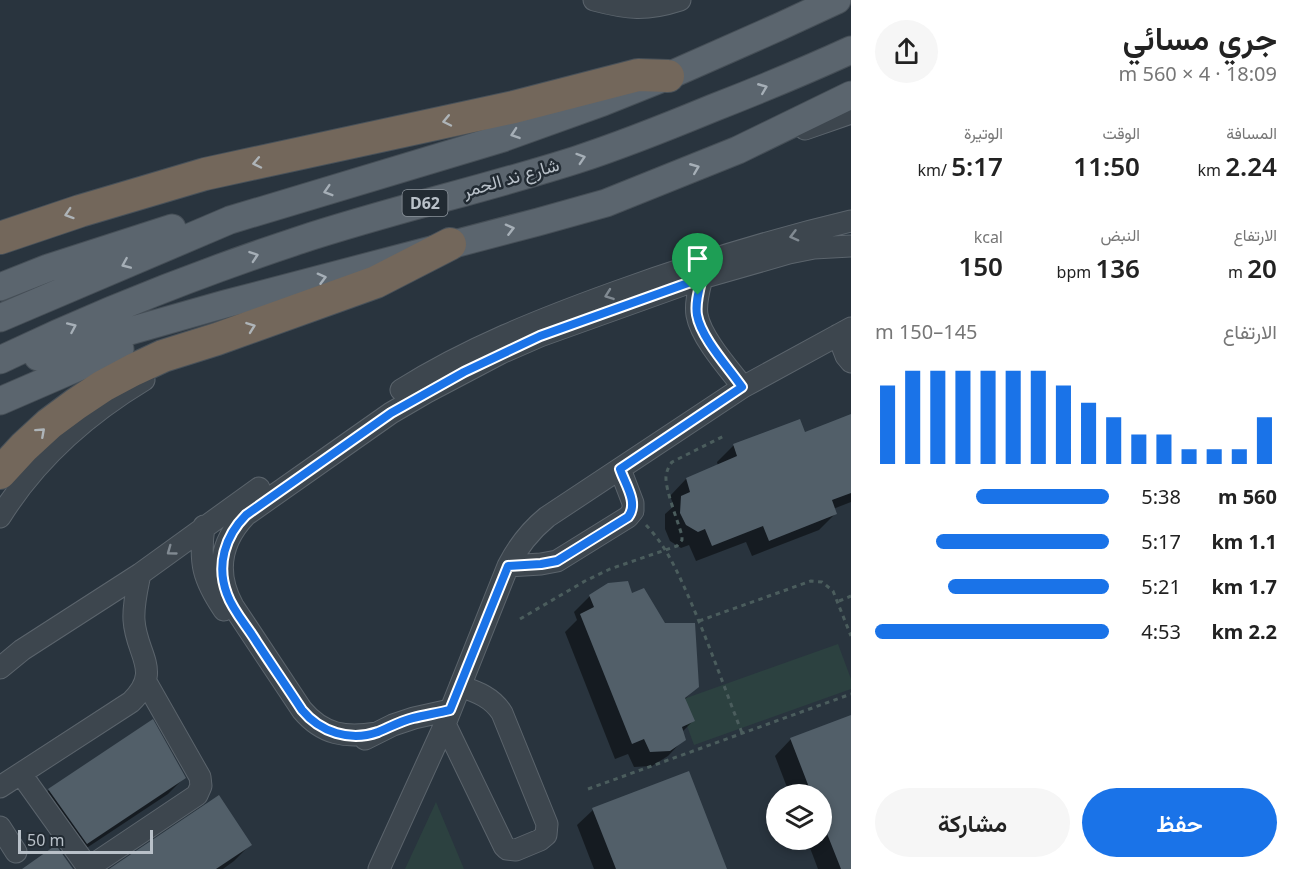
<!DOCTYPE html>
<html lang="ar">
<meta charset="utf-8">
<style>
:root{--surface:#fff;--page:#f6f6f6;--text:#222;--muted:#767676;--accent:#1a73e8}
body{margin:0;font-family:"Noto Sans",Vazirmatn,sans-serif;background:var(--page);color:var(--text);direction:rtl;height:100vh;display:flex;flex-direction:column;font-size:22px;white-space:nowrap}
*{box-sizing:border-box;margin:0}
p{font-size:20px;color:var(--muted)}
.icon{flex:none;width:33px;height:33px;fill:none;stroke:currentColor;stroke-width:2;stroke-linecap:round;stroke-linejoin:round}
.map{position:relative;flex:1;overflow:hidden;direction:ltr}
.panel{display:flex;flex-direction:column;background:var(--surface);width:450px}
.panel>*{flex:none}
.fabs{position:absolute;left:766px;top:784px;display:grid;gap:12px}
.fabs a{display:grid;place-items:center;width:66px;height:66px;border-radius:50%;background:var(--surface);box-shadow:0 3px 9px #0003;font-size:30px}
.scale{position:absolute;left:18px;bottom:15px;width:135px;box-sizing:border-box;padding-left:6px;border:3px solid #b9c1c9;border-top:0;font-size:16px;line-height:21px;white-space:nowrap;color:#b9c1c9;-webkit-text-stroke:4px #222b33;paint-order:stroke}
.pin{position:absolute;display:grid;place-items:center;width:51px;height:51px;color:#fff;margin:-62px -26px;border-radius:50% 50% 50% 0;rotate:-45deg;box-shadow:0 0 6px #0007}
.pin .icon{rotate:45deg}
.round{display:grid;place-items:center;flex:none;width:63px;height:63px;border-radius:32px;background:var(--page)}
.headline{display:flex;align-items:center;justify-content:space-between;height:102px;padding:0 24px}
h1{font-size:33px;font-weight:600;line-height:45px}
.metrics{display:grid;grid-template-columns:repeat(3,1fr);gap:9px;height:102px;padding:6px 24px}
.metrics div{display:grid;align-content:center}
.metrics b{font-size:26px;font-weight:600}
.metrics small{font-size:16px;font-weight:400}
.metrics p{font-size:16px}
.chart{height:168px;padding:12px 24px}
.chart p{display:flex;justify-content:space-between}
.chart svg{width:100%;height:108px;margin-top:6px;stroke:var(--accent);stroke-width:6}
.action{display:flex;gap:12px;margin-top:auto;padding:12px 24px}
.action a{flex:1;height:69px;border-radius:36px;background:var(--accent);color:#fff;font-size:24px;font-weight:600;line-height:69px;text-align:center}
.action a+a{background:var(--page);color:var(--text)}
ul{padding:0 24px;list-style:none;font-size:20px}
li{display:grid;grid-template-columns:96px 72px 1fr;align-items:center;height:45px}
li i{height:15px;border-radius:8px;background:var(--accent)}
main{display:flex;flex:1;min-height:0}
.map>svg:first-child{display:block}
.green{fill:#2c4140}
.shadow{fill:#0007}
.building{fill:#525f69}
.lines{fill:none;stroke-linecap:round;stroke-linejoin:round}
.minor-casing{stroke:#5b646c;stroke-width:23}
.major-casing{stroke:#464f57;stroke-width:29}
.highway-casing{stroke:#485159;stroke-width:34}
.path{stroke:#4b5d5d;stroke-width:3;stroke-dasharray:4.5 4.5;stroke-linecap:butt}
.minor{stroke:#3d464e;stroke-width:21}
.major{stroke:#5b656e;stroke-width:27}
.highway{stroke:#73675b;stroke-width:32}
.oneway{stroke:#a6afb7}
.oneway2{stroke:#aeb4b8}
.oneway3{stroke:#818a92}
.route-casing{stroke:#fff;stroke-width:12}
.route{stroke:#1a73e8;stroke-width:8}
.labels{text-anchor:middle;stroke-width:5;stroke-linejoin:round;paint-order:stroke}
.shield{fill:#222b33;stroke:#8c949c;stroke-width:1.5}
.shield-label{font-size:16px;font-weight:bold;fill:#b9c1c9}
.street-label{font-size:18px;fill:#b9c1c9;stroke:#222b33}
</style>
<main>
<section class="panel">
<div class="headline"><div><h1>جري مسائي</h1><p>18:09 · 4 × 560 m</p></div><a class="round"><svg class="icon" aria-label="share" viewBox="0 0 24 24"><path d="M12 15V3M7 8l5-5 5 5M5 13v7h14v-7"/></svg></a></div>
<div class="metrics">
<div><p>المسافة</p><b>2.24<small> km</small></b></div>
<div><p>الوقت</p><b>11:50</b></div>
<div><p>الوتيرة</p><b>5:17<small> /km</small></b></div>
</div>
<div class="metrics">
<div><p>الارتفاع</p><b>20<small> m</small></b></div>
<div><p>النبض</p><b>136<small> bpm</small></b></div>
<div><p>kcal</p><b>150</b></div>
</div>
<div class="chart"><p><span>الارتفاع</span>145–150 m</p>
<svg viewBox="0 0 160 44" preserveAspectRatio="none"><path d="M5 44V12M15 44V6M25 44V6M35 44V6M45 44V6M55 44V6M65 44V6M75 44V12M85 44V19M95 44V25M105 44V32M115 44V32M125 44V38M135 44V38M145 44V38M155 44V25"/></svg>
</div>
<ul>
<li><b>560 m</b>5:38<i style="width:57%"></i></li>
<li><b>1.1 km</b>5:17<i style="width:74%"></i></li>
<li><b>1.7 km</b>5:21<i style="width:69%"></i></li>
<li><b>2.2 km</b>4:53<i style="width:100%"></i></li>
</ul>
<div class="action"><a>حفظ</a><a>مشاركة</a></div>
</section>
<div class="map">
<svg width="851" height="869" viewBox="0 0 851 869">
<rect width="100%" height="100%" fill="#29343e"/>
<!-- green -->
<path class="green" d="M838,644L851,679V689L694,745L678,701Z
M436,802L464,869H405Z"/>
<!-- shadow -->
<path class="shadow" d="M851,416V502L833,509L835,514L819,530L752,556L746,542L696,561L689,545L681,548L670,541L665,529V514L674,506L670,496L686,479L718,466L717,462L733,446L799,421L804,433Z
M631,595L697,686L684,700L693,721L682,732L684,739L668,756L652,766L634,767L628,754L615,759L565,632L577,620L574,612L590,596Z
M851,717V869H818L807,840H822V795H790L775,756L791,739Z
M152,721L184,778L168,794L70,859L32,807L49,790Z
M593,810L725,869H594L577,825Z
M250,845L234,861L223,869H114Z"/>
<!-- building -->
<path class="building" d="M851,414V493L832,500L837,514L769,541L763,526L712,546L705,529L698,532L686,525L680,513L681,496L690,492L686,478L737,456L733,444L800,419L805,432Z
M628,581L632,593L644,588L665,623H695L699,687L685,698L695,721L682,727L686,740L670,751L650,752L644,739L632,744L580,614L594,607L589,595L608,583Z
M851,715V869H841L822,821V795H812L790,738Z
M153,719L186,778L87,844L48,789Z
M689,771L727,869H616L592,808Z
M219,795L252,845L216,869H109Z
M56,845L73,869H22Z"/>
<g class="lines">
<defs>
<path id="minor" d="M594,0C628,9 646,11 680,0
M805,129L851,113
M702,278C699,290 695,303 697,315C701,338 729,369 743,387
M838,335L846,356L851,362
M401,390C468,348 541,319 616,292C693,264 771,240 851,221
M0,517C36,459 86,415 144,380
M204,526C199,563 203,579 224,610
M508,566L541,564L557,561L628,517L633,511V503L620,469
M0,668L22,650L140,574L259,488
M445,724L504,846L507,849L516,850L540,840L546,835L547,824L502,713C492,697 477,692 460,686
M376,733C346,738 323,735 302,710L233,606C215,573 220,542 246,515L391,413L427,392L501,353L540,336L702,278L789,253L814,248L851,246
M365,739L393,725L414,718L450,710
M21,774L89,869
M0,787L131,702C163,671 136,655 134,620C133,605 137,589 140,574
M0,827L16,852
M88,868L197,795L201,786L200,777L146,682
M379,869L445,724L508,566C518,546 530,531 547,517L743,387L851,328"/>
<path id="major" d="M0,287L48,268L172,228
M0,318L230,220L503,138L603,102L668,76L781,26L837,0
M38,357L225,304L538,222L606,203L738,150L851,95
M0,360C98,313 197,274 300,240C391,210 485,189 576,160C622,145 667,127 713,108C759,90 805,71 851,50
M0,401L120,349"/>
<path id="highway" d="M0,238L80,211L205,174L514,107L638,75L668,76
M0,473L24,447L49,424L76,404L103,386L133,370L163,356L217,339L376,282L450,244"/>
</defs>
<!-- minor casing -->
<use href="#minor" class="minor-casing"/>
<!-- major casing -->
<use href="#major" class="major-casing"/>
<!-- highway casing -->
<use href="#highway" class="highway-casing"/>
<!-- path -->
<path class="path" d="M646,525C667,547 678,573 690,600C709,644 725,689 742,733
M839,601L851,596
M520,619L585,581L610,569L677,546L682,540V536C678,521 665,490 666,476C667,470 669,466 672,462L726,435
M699,621L811,581L822,582L833,591L851,636
M588,789L851,694"/>
<!-- minor -->
<use href="#minor" class="minor"/>
<!-- major -->
<use href="#major" class="major"/>
<!-- highway -->
<use href="#highway" class="highway"/>
</g>
<!-- one-way arrows -->
<defs><path id="oneway-chevron" d="M-2-3.5L2.5 0L-2 3.5" fill="none" stroke-width="1.6" stroke-linecap="round" stroke-linejoin="round" transform="scale(1.5)"/></defs>
<g class="oneway">
<use href="#oneway-chevron" transform="translate(763 88) rotate(-22)"/>
<use href="#oneway-chevron" transform="translate(515 134) rotate(161)"/>
<use href="#oneway-chevron" transform="translate(581 158) rotate(-18)"/>
<use href="#oneway-chevron" transform="translate(695 168) rotate(-22)"/>
<use href="#oneway-chevron" transform="translate(328 191) rotate(163)"/>
<use href="#oneway-chevron" transform="translate(510 229) rotate(-14)"/>
<use href="#oneway-chevron" transform="translate(254 256) rotate(-19)"/>
<use href="#oneway-chevron" transform="translate(126 264) rotate(157)"/>
<use href="#oneway-chevron" transform="translate(322 278) rotate(-15)"/>
<use href="#oneway-chevron" transform="translate(72 327) rotate(-24)"/>
</g>
<g class="oneway2">
<use href="#oneway-chevron" transform="translate(447 121) rotate(168)"/>
<use href="#oneway-chevron" transform="translate(257 163) rotate(168)"/>
<use href="#oneway-chevron" transform="translate(69 214) rotate(162)"/>
<use href="#oneway-chevron" transform="translate(251 327) rotate(-20)"/>
<use href="#oneway-chevron" transform="translate(41 432) rotate(-42)"/>
</g>
<g class="oneway3">
<use href="#oneway-chevron" transform="translate(794 236) rotate(165)"/>
<use href="#oneway-chevron" transform="translate(609 295) rotate(160)"/>
<use href="#oneway-chevron" transform="translate(171 551) rotate(144)"/>
</g>
<g class="lines">
<defs>
<path id="route" d="M702,278C699,290 695,303 697,315C701,338 729,368 742,387L620,469C625,484 639,503 628,517L557,561L541,564L508,566L450,710C438,713 425,715 413,718C401,721 390,727 378,732C350,742 320,732 302,710C287,687 271,664 256,641C247,626 233,611 227,594C216,565 225,536 246,515L391,413L464,372L540,336Z"/>
</defs>
<!-- route casing -->
<use href="#route" class="route-casing"/>
<!-- route -->
<use href="#route" class="route"/>
</g>
<g class="labels">
<!-- shield labels -->
<rect class="shield" x="402.5" y="190" width="45" height="26" rx="4.5"/>
<g class="shield-label">
<text x="425" y="209">D62</text>
</g>
<!-- street labels -->
<g class="street-label">
<text transform="translate(511 178) rotate(-16)" y="6">شارع ند الحمر</text>
</g>
</g>
</svg>
<div class="fabs">
<a><svg class="icon" aria-label="layers" viewBox="0 0 24 24"><path d="M12 4l9 5-9 5-9-5zM3 14l9 5 9-5"/></svg></a>
</div>
<div class="scale">50 m</div>
<div class="pin" style="left:698px;top:295px;background:#1e9e55"><svg class="icon" aria-label="arrive" viewBox="0 0 24 24"><path d="M6 21V4h12l-3 4 3 4H6"/></svg></div>
</div>
</main>
